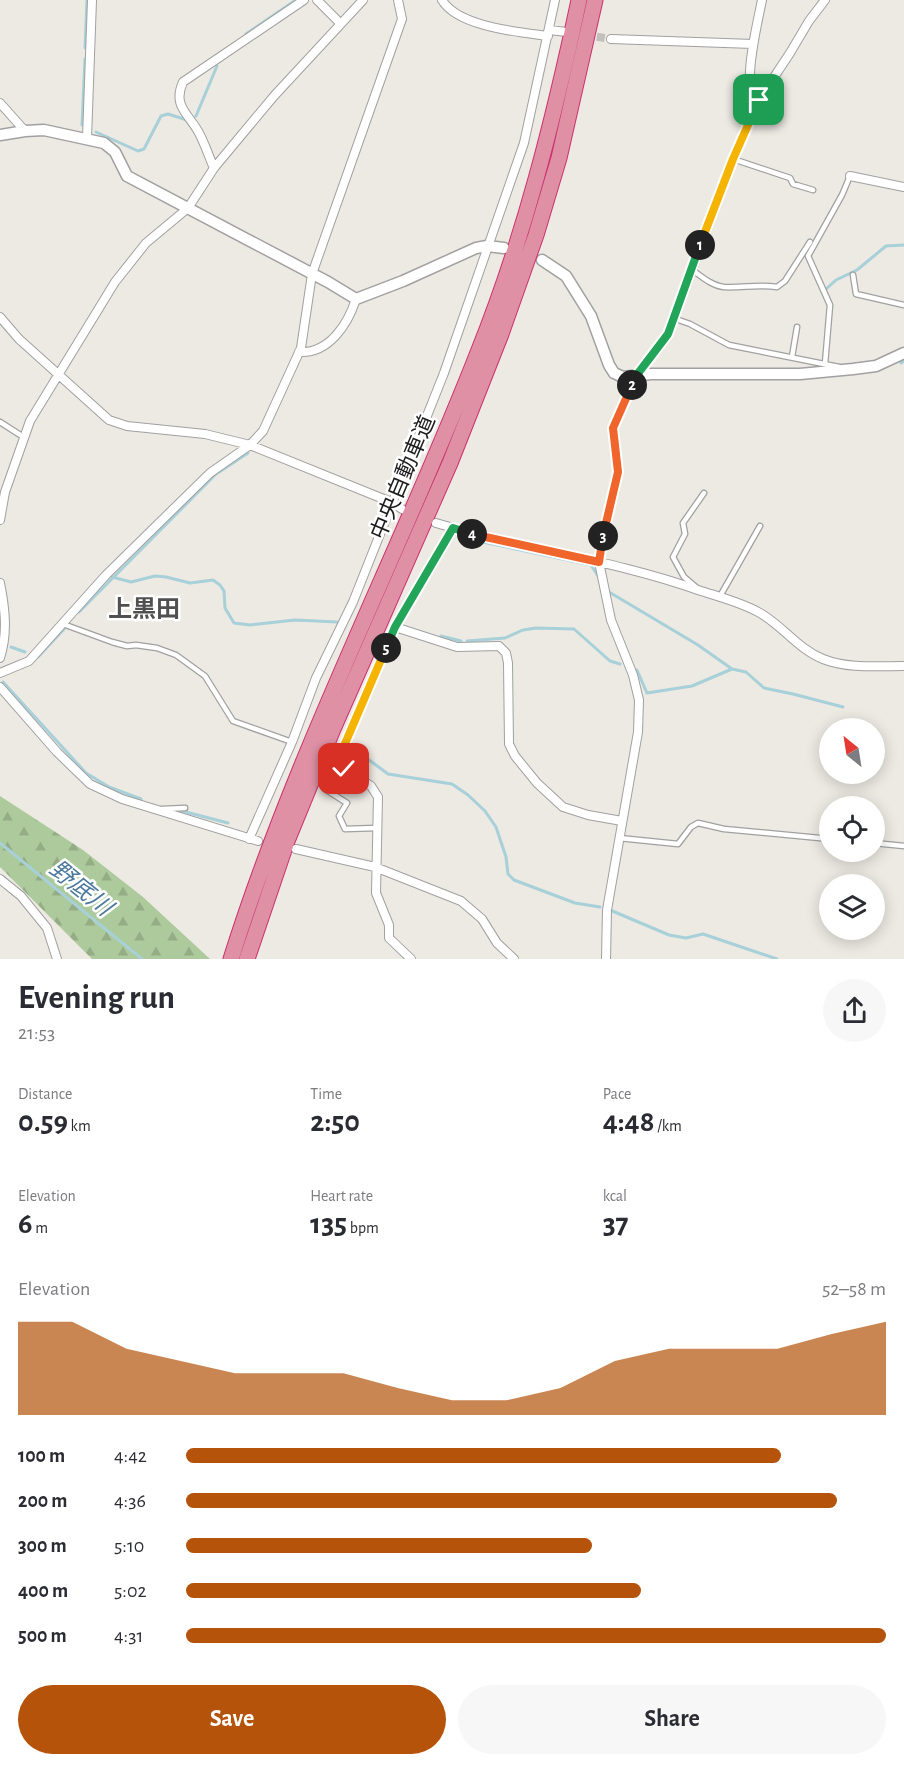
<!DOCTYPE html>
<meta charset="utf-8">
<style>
:root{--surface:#fff;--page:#f7f7f7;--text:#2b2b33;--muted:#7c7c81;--accent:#b45309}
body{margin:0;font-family:"Alegreya Sans","Noto Sans JP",sans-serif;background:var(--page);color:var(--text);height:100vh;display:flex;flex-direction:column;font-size:22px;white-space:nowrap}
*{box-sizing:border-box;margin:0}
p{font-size:20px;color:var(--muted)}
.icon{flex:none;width:33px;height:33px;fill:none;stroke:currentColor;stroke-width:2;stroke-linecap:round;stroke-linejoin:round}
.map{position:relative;height:959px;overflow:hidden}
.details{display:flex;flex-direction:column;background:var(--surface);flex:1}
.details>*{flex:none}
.needle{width:39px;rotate:330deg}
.controls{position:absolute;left:819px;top:718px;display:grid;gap:12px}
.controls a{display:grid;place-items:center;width:66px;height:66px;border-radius:50%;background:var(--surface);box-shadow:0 3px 15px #0003;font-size:30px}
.pin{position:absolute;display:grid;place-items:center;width:51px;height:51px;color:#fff;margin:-26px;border-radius:12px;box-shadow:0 3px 9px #0006}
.km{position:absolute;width:30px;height:30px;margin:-15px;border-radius:50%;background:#222;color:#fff;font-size:16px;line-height:30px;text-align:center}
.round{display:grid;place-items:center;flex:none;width:63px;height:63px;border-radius:32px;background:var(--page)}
.headline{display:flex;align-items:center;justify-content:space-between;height:102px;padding:0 18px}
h1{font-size:33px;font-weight:700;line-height:45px}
.metrics{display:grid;grid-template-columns:repeat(3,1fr);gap:9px;height:102px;padding:6px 18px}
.metrics div{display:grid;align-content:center}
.metrics b{font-size:30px;font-weight:700}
.metrics small{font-size:16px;font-weight:400}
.metrics p{font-size:16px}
.chart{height:168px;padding:12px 18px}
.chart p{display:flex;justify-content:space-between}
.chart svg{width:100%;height:108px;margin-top:6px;fill:var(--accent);opacity:.7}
.button{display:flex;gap:12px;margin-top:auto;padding:12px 18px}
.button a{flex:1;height:69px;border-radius:36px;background:var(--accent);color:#fff;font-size:24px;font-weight:700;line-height:69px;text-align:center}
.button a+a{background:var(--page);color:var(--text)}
ul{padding:0 18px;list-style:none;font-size:20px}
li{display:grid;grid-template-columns:96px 72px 1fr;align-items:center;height:45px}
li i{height:15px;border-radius:8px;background:var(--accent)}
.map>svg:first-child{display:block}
.forest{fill:url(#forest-firs)}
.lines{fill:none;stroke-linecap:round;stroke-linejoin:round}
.stream{stroke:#a7d0d8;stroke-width:3}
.minor-tunnel{stroke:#c3c0bb;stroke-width:8;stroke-dasharray:8 4;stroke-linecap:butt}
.service-casing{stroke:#a1a1a1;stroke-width:7}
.minor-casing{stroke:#a1a1a1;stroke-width:10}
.tertiary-casing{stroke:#a1a1a1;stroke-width:13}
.motorway-casing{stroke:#cb316f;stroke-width:17}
.service{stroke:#fff;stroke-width:4.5}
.minor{stroke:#fff;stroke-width:8}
.tertiary{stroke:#fff;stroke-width:10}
.motorway{stroke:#df90a4;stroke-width:15}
.split-1-casing{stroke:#fff;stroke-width:12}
.split-2-casing{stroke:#fff;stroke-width:12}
.split-3-casing{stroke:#fff;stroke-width:12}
.split-4-casing{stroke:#fff;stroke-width:12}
.split-5-casing{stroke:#fff;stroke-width:12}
.split-6-casing{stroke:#fff;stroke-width:12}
.split-1{stroke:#f5b400;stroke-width:8}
.split-2{stroke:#22a559;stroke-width:8}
.split-3{stroke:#f0652b;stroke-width:8}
.split-4{stroke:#f0652b;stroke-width:8}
.split-5{stroke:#22a559;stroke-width:8}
.split-6{stroke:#f5b400;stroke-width:8}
.labels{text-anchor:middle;stroke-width:5;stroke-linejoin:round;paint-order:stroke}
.street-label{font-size:22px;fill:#1d1d1d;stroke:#fff}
.neighbourhood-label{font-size:24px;font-weight:bold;fill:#505050;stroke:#fff}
.water-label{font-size:24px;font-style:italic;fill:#4e7a9e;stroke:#fff}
</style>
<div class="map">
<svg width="904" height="959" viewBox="0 0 904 959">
<defs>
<pattern id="forest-firs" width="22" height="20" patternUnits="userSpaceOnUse" patternTransform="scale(1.5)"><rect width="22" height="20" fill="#acca9b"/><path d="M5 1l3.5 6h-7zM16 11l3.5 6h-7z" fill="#94ad85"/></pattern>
</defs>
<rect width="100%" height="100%" fill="#ede9e3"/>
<!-- forest -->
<path class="forest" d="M0,796L83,850L143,897L210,959H92L0,867Z"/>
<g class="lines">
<!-- stream -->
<path class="stream" d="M246,34L296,0
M85,48L87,0
M196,116L217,66
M82,125L85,59
M96,132L138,151L144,149L161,116L168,114L187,120
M825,290L836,280L857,270L886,246L904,245
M901,363L904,361
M459,537L591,565L598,576
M112,577L131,582L155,576L166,577L190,583L213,580L220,585L224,591L225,608L234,623L250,625L295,620L337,622
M609,592L698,645L732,669
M79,612L216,474L248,453
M441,636L461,641
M467,641L505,638L523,630L536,628L574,629L610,661L620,664
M11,647L25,652
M38,657L65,628
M637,670L647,693L692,686L732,669L746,672L764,688L793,694L843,707
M3,682L86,773L109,787L141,799
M349,745L388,774L452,784L468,795L485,811L496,827L506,857L508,874L514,880L575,903L600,907
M182,811L228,823
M0,843L142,959
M610,910L669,935L686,938L703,934L777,959"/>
<!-- minor-tunnel -->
<path class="minor-tunnel" d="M585,35L611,39"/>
<defs>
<path id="service" d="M733,159L790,178L793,184L813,190
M691,269C701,276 712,286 724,287C742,288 759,284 777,287L785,281L810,242
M853,275L856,294L904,305
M673,318L690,324L729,345L839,367
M792,357L797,327
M825,364L830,305L808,256L842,195L850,176
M0,422L25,438
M697,588L684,577L673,557L685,534L683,523L704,493
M719,598L760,526
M63,624L112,642L127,646L136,645L157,648L176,655L205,676L233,721L292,742
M325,789L347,803L339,816L345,829L376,828
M162,809L185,808
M619,838L678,844L691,827L698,823L724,829L830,839
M874,843L904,846"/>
<path id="minor" d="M317,0L340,23
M442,0C458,27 519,32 548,36
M549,30L567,32
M611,39L753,44
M759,100C756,97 752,92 751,88C746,70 758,20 762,0
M0,103L25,131
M87,138L92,0
M214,168C209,157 205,144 199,133C189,114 172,106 183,82L304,0
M850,176L904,187
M0,317L19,339L109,420L127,426L205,434L250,445L391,502L402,509
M299,352C329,354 348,324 356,299
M0,520L5,492L30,421L115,282L146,243L188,208L214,168L274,96L363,0
M436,523C523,549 615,560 701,591C720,597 743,603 760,613C783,626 798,649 823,659C848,669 878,666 904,666
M0,583C5,608 8,633 0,658
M395,627L457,647L499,646L506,653L508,663L509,744L515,756L537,783L563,807L588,815L622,821
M0,673L29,661L106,575L210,473L250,445L263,431L301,348L312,274L402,19L398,0
M0,687L57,752L90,784L122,799L258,841
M249,839L292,742L316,678L353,602L444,373L524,143L555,0
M296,849L375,867L461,901L482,919L497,943L514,959
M0,879L21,896L47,928L57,959
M411,959L389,938V925L376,893L378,797L371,786L339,766L338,760L395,627L454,528
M606,959L607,910L638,732L639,700L633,675L611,620L599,562L602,540L618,472L613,428L636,376L668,335L733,159L759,100L790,53L809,21L825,0"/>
<path id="tertiary" d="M0,135L25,131L44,130L104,143L115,152L127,176L328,282L356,299L403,281L476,248L487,246L504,248
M542,260L566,276L591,316L609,365L614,373L623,377L651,374H800L853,369L876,366L904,353"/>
<path id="motorway" d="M231,959C297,749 399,555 479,350C524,238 554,118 579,0
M247,959L287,841L333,729L450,463L501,334L536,235L559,158L595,0"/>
</defs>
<!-- service casing -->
<use href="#service" class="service-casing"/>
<!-- minor casing -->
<use href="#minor" class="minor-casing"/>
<!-- tertiary casing -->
<use href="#tertiary" class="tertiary-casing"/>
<!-- motorway casing -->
<use href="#motorway" class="motorway-casing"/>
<!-- service -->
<use href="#service" class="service"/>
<!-- minor -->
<use href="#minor" class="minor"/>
<!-- tertiary -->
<use href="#tertiary" class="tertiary"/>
<!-- motorway -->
<use href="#motorway" class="motorway"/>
</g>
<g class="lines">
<defs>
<path id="split-1" d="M700,245L733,159L759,100"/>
<path id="split-2" d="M632,385L636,376L668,334L700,245"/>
<path id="split-3" d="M603,536L618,472L613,428L632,385"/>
<path id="split-4" d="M472,534L599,562L603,536"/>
<path id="split-5" d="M386,648L395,627L453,528L472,534"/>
<path id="split-6" d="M344,769L339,766L338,760L386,648"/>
</defs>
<!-- split-1 casing -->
<use href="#split-1" class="split-1-casing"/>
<!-- split-2 casing -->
<use href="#split-2" class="split-2-casing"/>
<!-- split-3 casing -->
<use href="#split-3" class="split-3-casing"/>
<!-- split-4 casing -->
<use href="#split-4" class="split-4-casing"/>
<!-- split-5 casing -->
<use href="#split-5" class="split-5-casing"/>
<!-- split-6 casing -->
<use href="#split-6" class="split-6-casing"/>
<!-- split-1 -->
<use href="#split-1" class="split-1"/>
<!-- split-2 -->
<use href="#split-2" class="split-2"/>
<!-- split-3 -->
<use href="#split-3" class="split-3"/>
<!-- split-4 -->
<use href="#split-4" class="split-4"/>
<!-- split-5 -->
<use href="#split-5" class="split-5"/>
<!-- split-6 -->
<use href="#split-6" class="split-6"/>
</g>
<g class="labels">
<!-- street labels -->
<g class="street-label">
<text transform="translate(402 477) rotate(-67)" y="8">中央自動車道</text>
</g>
<!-- neighbourhood labels -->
<g class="neighbourhood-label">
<text x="144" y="617">上黒田</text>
</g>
<!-- water labels -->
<g class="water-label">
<text transform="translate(81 888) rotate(39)" y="8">野底川</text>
</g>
</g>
</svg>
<div class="controls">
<a><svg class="needle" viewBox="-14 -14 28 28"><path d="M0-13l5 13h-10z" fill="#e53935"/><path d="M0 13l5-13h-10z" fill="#7c7c81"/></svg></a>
<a><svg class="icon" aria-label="locate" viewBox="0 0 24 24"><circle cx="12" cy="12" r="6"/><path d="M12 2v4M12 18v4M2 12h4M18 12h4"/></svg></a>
<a><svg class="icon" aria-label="layers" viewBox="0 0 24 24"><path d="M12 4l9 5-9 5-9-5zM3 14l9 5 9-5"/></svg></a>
</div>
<div class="pin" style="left:759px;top:100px;background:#1e9e55"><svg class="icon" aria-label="arrive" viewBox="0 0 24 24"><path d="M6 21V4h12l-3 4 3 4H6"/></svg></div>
<div class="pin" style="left:344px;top:769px;background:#d93025"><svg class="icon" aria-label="check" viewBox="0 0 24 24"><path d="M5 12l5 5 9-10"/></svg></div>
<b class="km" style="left:700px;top:245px">1</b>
<b class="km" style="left:632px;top:385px">2</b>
<b class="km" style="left:603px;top:536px">3</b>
<b class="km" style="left:472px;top:534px">4</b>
<b class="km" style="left:386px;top:648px">5</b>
</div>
<section class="details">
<div class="headline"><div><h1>Evening run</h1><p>21:53</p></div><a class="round"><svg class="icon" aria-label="share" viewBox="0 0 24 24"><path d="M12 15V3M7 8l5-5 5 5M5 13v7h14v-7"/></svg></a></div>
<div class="metrics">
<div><p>Distance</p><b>0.59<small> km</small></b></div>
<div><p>Time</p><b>2:50</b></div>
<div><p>Pace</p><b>4:48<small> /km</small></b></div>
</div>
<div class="metrics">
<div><p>Elevation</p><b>6<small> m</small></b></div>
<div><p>Heart rate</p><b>135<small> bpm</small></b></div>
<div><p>kcal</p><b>37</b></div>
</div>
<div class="chart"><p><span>Elevation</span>52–58 m</p>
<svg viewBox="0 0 160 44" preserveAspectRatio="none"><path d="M0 44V6L10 6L20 17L30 22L40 27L50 27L60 27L70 33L80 38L90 38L100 33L110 22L120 17L130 17L140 17L150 11L160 6V44z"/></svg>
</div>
<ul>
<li><b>100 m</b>4:42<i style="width:85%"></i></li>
<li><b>200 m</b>4:36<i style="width:93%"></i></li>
<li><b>300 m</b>5:10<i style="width:58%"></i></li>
<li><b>400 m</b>5:02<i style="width:65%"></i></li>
<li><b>500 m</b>4:31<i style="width:100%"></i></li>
</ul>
<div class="button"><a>Save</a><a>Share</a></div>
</section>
